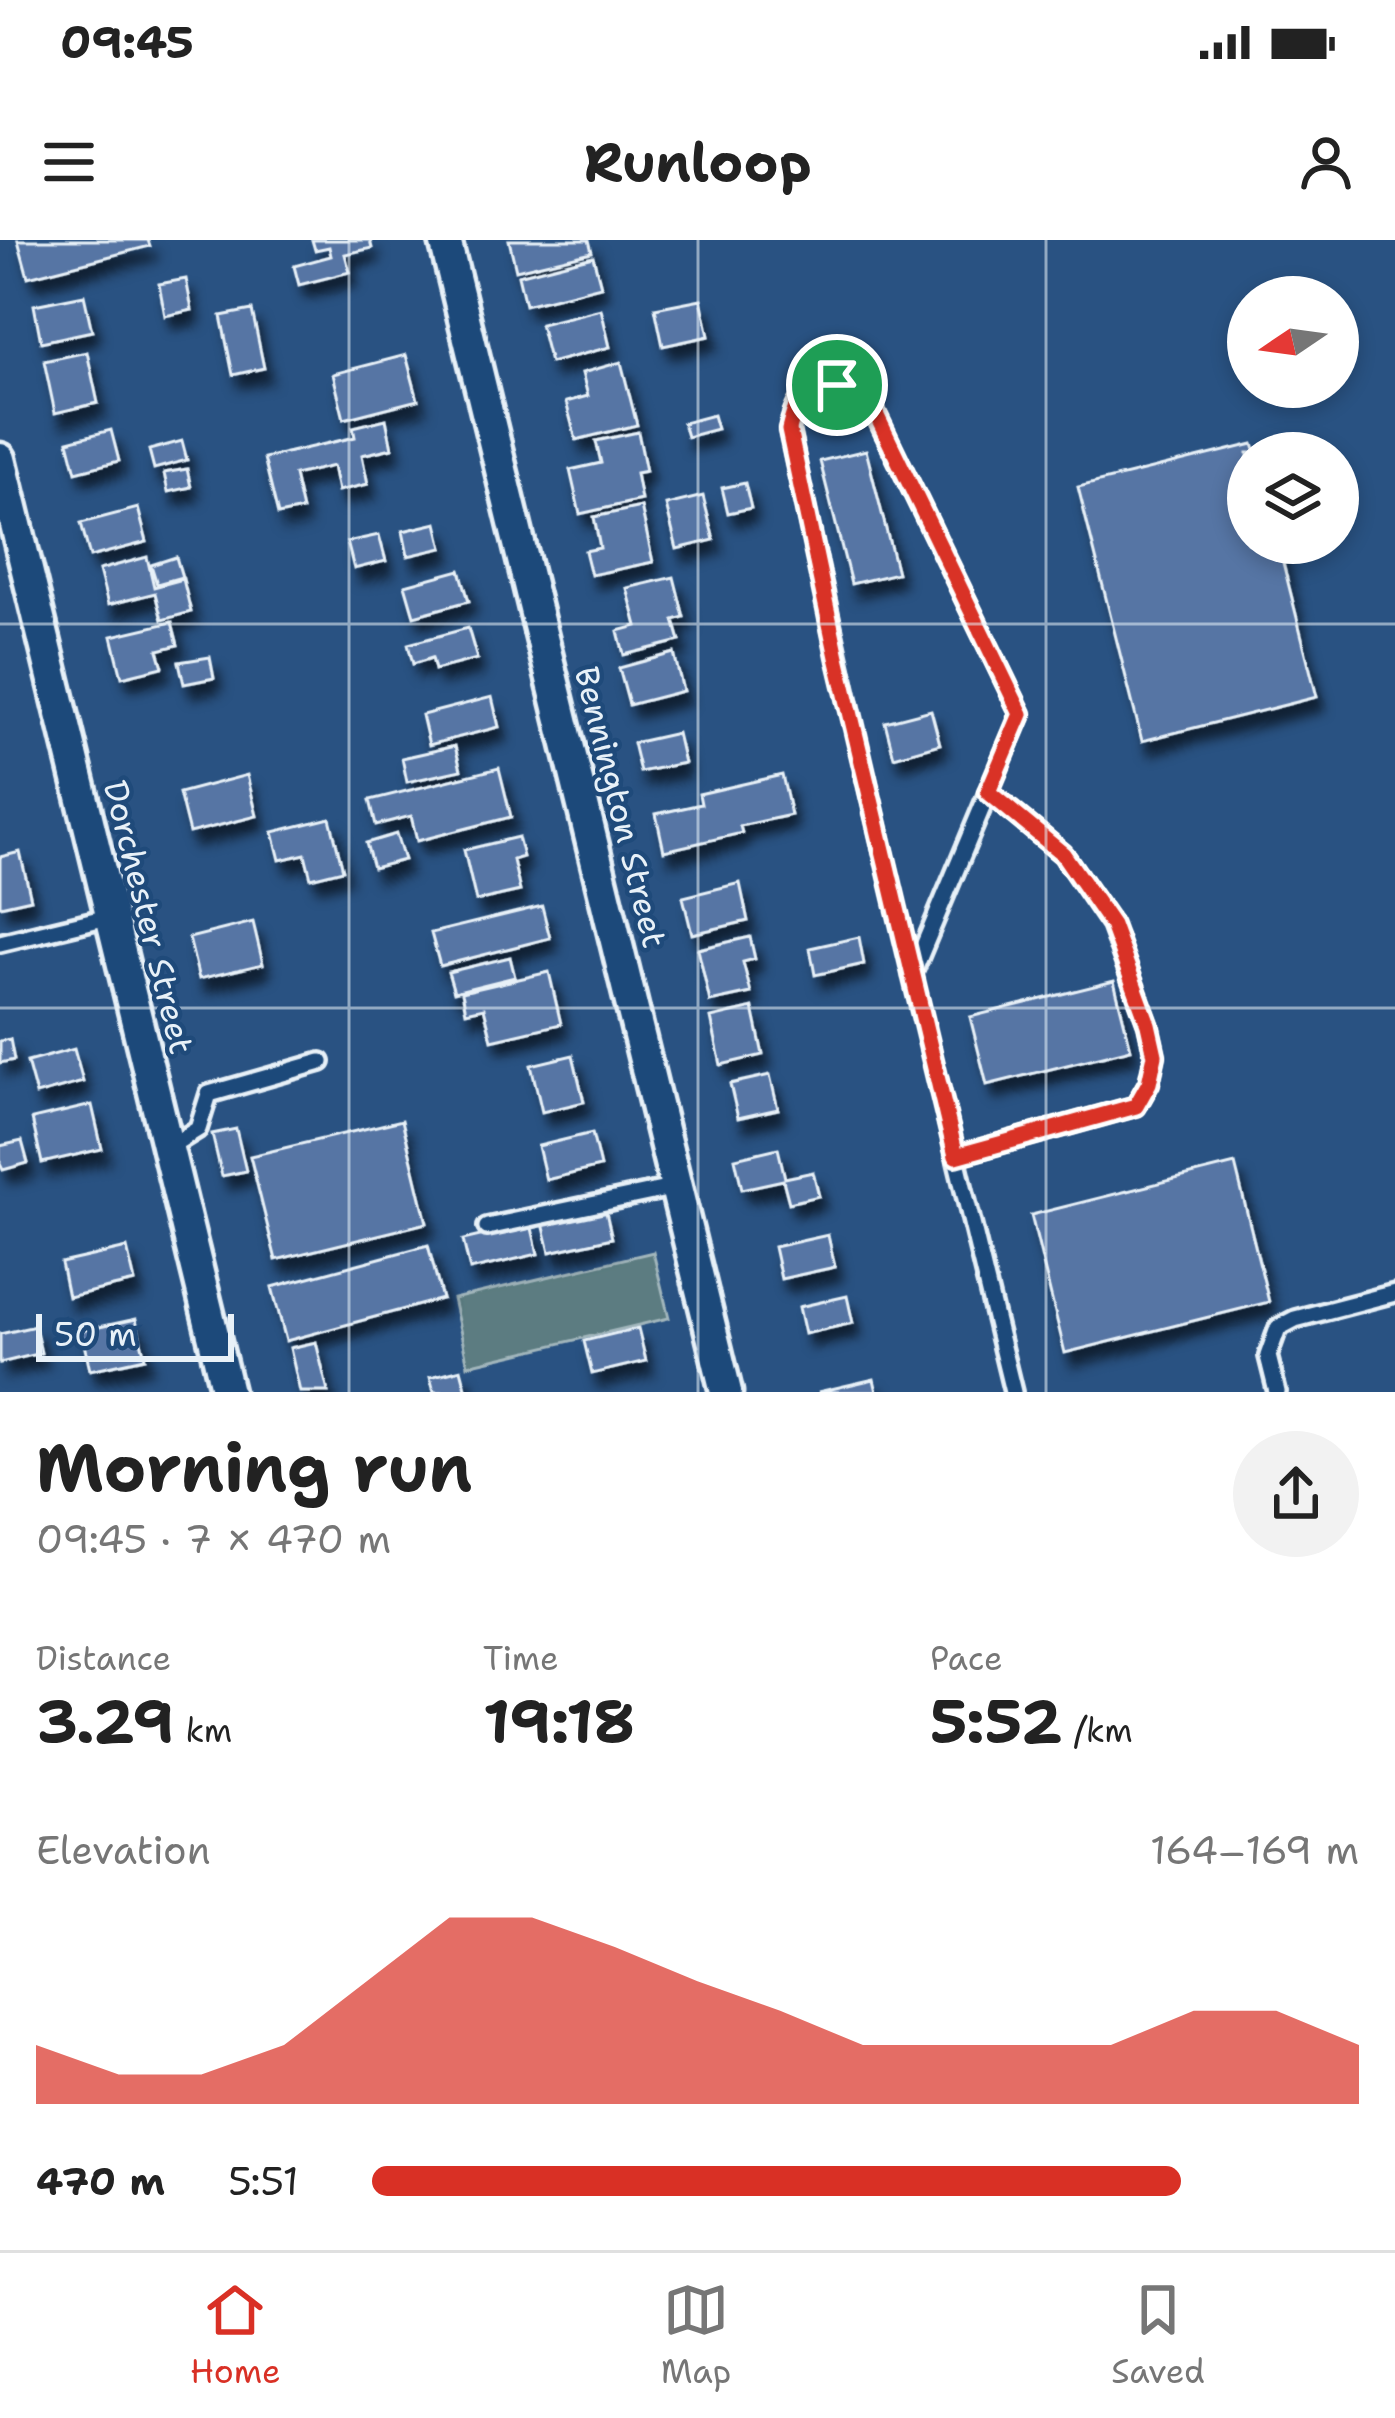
<!DOCTYPE html>
<meta charset="utf-8">
<style>
:root{--surface:#fff;--page:#f2f2f2;--text:#222;--muted:#767676;--line:#e0e0e0;--accent:#d93025}
body{margin:0;font-family:"Shantell Sans",sans-serif;background:var(--page);color:var(--text);height:100vh;display:flex;flex-direction:column;font-size:45px;white-space:nowrap}
*{box-sizing:border-box;margin:0}
p{font-size:39px;color:var(--muted)}
.icon{flex:none;width:66px;height:66px;fill:none;stroke:currentColor;stroke-width:2;stroke-linecap:round;stroke-linejoin:round}
.map{position:relative;height:1152px;overflow:hidden}
.panel{display:flex;flex-direction:column;background:var(--surface);flex:1}
.panel>*{flex:none}
.needle{width:78px;rotate:257deg}
.fabs{position:absolute;left:1227px;top:36px;display:grid;gap:24px}
.fabs a{display:grid;place-items:center;width:132px;height:132px;border-radius:50%;background:var(--surface);box-shadow:0 6px 18px #0003;font-size:60px}
.scale{position:absolute;left:36px;bottom:30px;width:198px;box-sizing:border-box;padding-left:12px;border:6px solid #e8f1f8;border-top:0;font-size:33px;line-height:42px;white-space:nowrap;color:#e8f1f8;-webkit-text-stroke:9px #1f4a7a;paint-order:stroke}
.pin{position:absolute;display:grid;place-items:center;width:102px;height:102px;color:#fff;margin:-51px;border:6px solid #fff;border-radius:50%;box-shadow:0 3px 12px #0007}
.round{display:grid;place-items:center;flex:none;width:126px;height:126px;border-radius:63px;background:var(--page)}
.headline{display:flex;align-items:center;justify-content:space-between;height:204px;padding:0 36px}
h1{font-size:66px;font-weight:700;line-height:90px}
.stats{display:grid;grid-template-columns:repeat(3,1fr);gap:18px;height:204px;padding:12px 36px}
.stats div{display:grid;align-content:center}
.stats b{font-size:60px;font-weight:700}
.stats small{font-size:33px;font-weight:400}
.stats p{font-size:33px}
.chart{height:336px;padding:24px 36px}
.chart p{display:flex;justify-content:space-between}
.chart svg{width:100%;height:216px;margin-top:12px;fill:var(--accent);opacity:.7}
ul{padding:0 36px;list-style:none;font-size:39px}
li{display:grid;grid-template-columns:192px 144px 1fr;align-items:center;height:90px}
li i{height:30px;border-radius:15px;background:var(--accent)}
.status{display:flex;justify-content:space-between;align-items:center;height:84px;padding:0 60px;background:var(--surface);direction:ltr}
.status svg{height:33px;fill:currentColor}
header{display:flex;justify-content:space-between;align-items:center;height:156px;padding:0 36px;background:var(--surface);font-size:54px;font-weight:700}
.dock{display:flex;justify-content:space-around;align-items:center;height:168px;border-top:3px solid var(--line);background:var(--surface);font-size:33px;color:var(--muted)}
.dock a{display:grid;justify-items:center;gap:6px}
.dock .selected{color:var(--accent)}
.map>svg:first-child{display:block}
.green{fill:#5b7c81;stroke:#a2b6bc;stroke-width:3}
.building{fill:#5775a4;stroke:#e8f1f8;stroke-width:3;filter:url(#shadow)}
.lines{fill:none;stroke-linecap:round;stroke-linejoin:round}
.lane-casing{stroke:#e8f1f8;stroke-width:24}
.street-casing{stroke:#e8f1f8;stroke-width:39}
.lane{stroke:#1f4a7a;stroke-width:15}
.street{stroke:#1f4a7a;stroke-width:30}
.route-casing{stroke:#fff;stroke-width:24}
.route{stroke:#d93025;stroke-width:15}
.grid{fill:none;stroke:#e8f1f8;stroke-width:3;stroke-opacity:0.55}
.labels{text-anchor:middle;stroke-width:9;stroke-linejoin:round;paint-order:stroke}
.street-label{font-size:33px;fill:#e8f1f8;stroke:#1f4a7a}
</style>
<div class="status"><b>09:45</b><svg viewBox="0 0 49 12"><path d="M0 12V9h3v3zM5 12V6h3v6zM10 12V3h3v9zM15 12V0h3v12zM26 1h20v11H26zM47 4h2v5h-2z"/></svg></div>
<header><svg class="icon" aria-label="menu" viewBox="0 0 24 24"><path d="M4 6h16M4 12h16M4 18h16"/></svg>Runloop<svg class="icon" aria-label="person" viewBox="0 0 24 24"><circle cx="12" cy="8" r="4"/><path d="M4 21q1-7 8-7t8 7"/></svg></header>
<div class="map">
<svg width="1395" height="1152" viewBox="0 0 1395 1152">
<defs>
<filter id="shadow"><feDropShadow dx="7" dy="13" stdDeviation="6" flood-color="#0009"/></filter>
</defs>
<rect width="100%" height="100%" fill="#295282"/>
<filter id="ink" filterUnits="userSpaceOnUse"><feTurbulence type="fractalNoise" baseFrequency=".00833" numOctaves="2"/><feDisplacementMap in="SourceGraphic" scale="24" xChannelSelector="R" yChannelSelector="G"/><feConvolveMatrix kernelMatrix="1 2 1 2 8 2 1 2 1" color-interpolation-filters="sRGB"/></filter>
<g filter="url(#ink)">
<!-- green -->
<path class="green" d="M653,1012L669,1078L468,1125L453,1059Z"/>
<!-- building -->
<path class="building" d="M18,0H148L150,6L28,37Z
M312,0H370L372,8L345,14L350,32L299,45L294,26L331,16L329,7L315,10Z
M509,0H589L592,12L516,30Z
M593,16L601,46L525,65L518,35Z
M186,39L192,70L165,76L159,44Z
M84,55L92,91L41,102L34,65Z
M701,59L709,96L663,106L655,68Z
M601,69L610,107L550,123L540,84Z
M252,70L264,128L233,135L221,76Z
M87,112L98,163L55,173L44,121Z
M406,115L418,160L344,179L333,134Z
M621,122L637,185L576,200L566,162L588,156L582,133Z
M713,175L717,189L687,197L683,183Z
M386,179L392,208L362,215L368,244L338,251L333,226L294,235L302,270L278,275L264,218L355,197L353,187Z
M111,190L119,221L76,232L68,201Z
M638,192L646,231L636,233L641,260L580,274L570,230L601,223L596,201Z
M182,201L187,220L154,229L149,210Z
M1253,204L1256,213H1248V303H1278L1317,457L1142,501L1078,247Z
M866,210L897,333L851,344L820,221Z
M187,229L191,247L168,252L164,233Z
M745,243L751,268L728,273L722,248Z
M703,256L714,300L677,309L666,265Z
M641,267L653,322L591,335L585,311L600,308L594,277Z
M138,268L147,302L90,317L81,283Z
M437,283L443,308L408,316L403,291Z
M379,295L386,321L354,329L347,302Z
M147,317L154,347L183,339L191,372L162,380L155,353L108,365L99,330Z
M176,317L182,337L157,344L151,325Z
M460,330L469,361L414,376L405,345Z
M674,337L684,377L674,380L680,401L624,415L618,391L637,386L627,348Z
M172,382L178,405L158,410L163,427L122,437L112,396Z
M468,388L477,419L435,430L432,418L413,424L408,404Z
M674,413L683,451L629,465L619,428Z
M210,417L214,438L184,444L179,422Z
M492,457L499,487L429,505L422,475Z
M931,470L940,504L894,517L885,482Z
M677,493L684,523L640,532L633,503Z
M455,506L461,530L407,542L402,518Z
M499,528L511,577L417,601L411,576L376,585L370,560Z
M247,535L257,576L189,593L179,553Z
M782,535L791,575L740,586L742,593L664,611L656,574L701,564L699,554Z
M330,578L343,630L311,638L305,614L280,620L273,592Z
M396,594L404,620L373,628L366,603Z
M518,597L523,617L513,620L520,651L476,661L464,610Z
M20,612L31,659L0,666V617Z
M740,643L748,681L692,694L683,657Z
M542,666L550,698L440,726L431,693Z
M253,682L263,724L199,739L189,698Z
M750,697L755,719L743,722L751,753L710,762L698,709Z
M859,697L864,724L815,735L810,708Z
M510,717L515,737L454,752L448,732Z
M549,732L561,784L492,800L484,768L466,772L462,752Z
M1114,741L1131,809L987,845L970,777Z
M753,768L763,815L721,825L711,778Z
M10,799L14,820L0,823V801Z
M74,809L83,842L36,855L27,822Z
M573,815L584,862L542,872L531,825Z
M770,835L778,869L738,878L730,844Z
M92,865L102,909L42,923L32,879Z
M402,880L427,983L276,1020L250,916Z
M236,889L246,931L222,936L212,894Z
M592,893L600,927L546,940L538,906Z
M22,901L28,923L3,930L0,924V906Z
M778,908L785,938L813,932L819,956L789,963L783,940L742,949L735,918Z
M1235,924L1269,1062L1065,1113L1031,975Z
M605,968L612,998L550,1012L543,983Z
M531,984L538,1014L470,1030L463,1000Z
M828,995L835,1027L781,1039L774,1007Z
M428,1005L442,1059L286,1101L272,1047Z
M127,1008L135,1042L68,1057L61,1023Z
M847,1056L853,1083L805,1094L799,1067Z
M136,1079L145,1118L90,1130L81,1091Z
M35,1086L41,1113L0,1123V1094Z
M638,1088L646,1121L592,1134L584,1101Z
M316,1102L328,1152H300L290,1108Z
M461,1129L467,1152H434L430,1137Z
M874,1139L877,1152H818Z"/>
<g class="lines">
<defs>
<path id="lane" d="M0,703L112,676
M912,735L1021,474L874,171C837,132 801,135 789,190C857,512 935,832 1013,1152
M169,907L198,889L209,854L321,822
M956,916L1136,866L1149,843L1155,816L1148,784L1111,685L1063,614L988,552
M487,987L676,947
M1277,1152L1268,1116L1278,1088L1295,1079L1395,1053"/>
<path id="street" d="M445,0L726,1152
M0,219L227,1152"/>
</defs>
<!-- lane casing -->
<use href="#lane" class="lane-casing"/>
<!-- street casing -->
<use href="#street" class="street-casing"/>
<!-- lane -->
<use href="#lane" class="lane"/>
<!-- street -->
<use href="#street" class="street"/>
</g>
</g>
<g class="lines" filter="url(#ink)">
<defs>
<path id="route" d="M837,145L856,152L874,170L1021,474L988,552L1063,614L1112,685L1148,784L1155,815L1149,843L1136,866L956,916L837,417L789,190C797,157 803,150 837,145Z"/>
</defs>
<!-- route casing -->
<use href="#route" class="route-casing"/>
<!-- route -->
<use href="#route" class="route"/>
</g>
<!-- grid -->
<path class="grid" d="M349,0V1152M698,0V1152M1046,0V1152M0,384H1395M0,768H1395"/>
<g class="labels">
<!-- street labels -->
<g class="street-label">
<text transform="translate(621 567) rotate(76)" y="12">Bennington Street</text>
<text transform="translate(149 677) rotate(76)" y="12">Dorchester Street</text>
</g>
</g>
</svg>
<div class="fabs">
<a><svg class="needle" viewBox="-14 -14 28 28"><path d="M0-13l5 13h-10z" fill="#e53935"/><path d="M0 13l5-13h-10z" fill="#767676"/></svg></a>
<a><svg class="icon" aria-label="layers" viewBox="0 0 24 24"><path d="M12 4l9 5-9 5-9-5zM3 14l9 5 9-5"/></svg></a>
</div>
<div class="scale">50 m</div>
<div class="pin" style="left:837px;top:145px;background:#1e9e55"><svg class="icon" aria-label="arrive" viewBox="0 0 24 24"><path d="M6 21V4h12l-3 4 3 4H6"/></svg></div>
</div>
<section class="panel">
<div class="headline"><div><h1>Morning run</h1><p>09:45 · 7 × 470 m</p></div><a class="round"><svg class="icon" aria-label="share" viewBox="0 0 24 24"><path d="M12 15V3M7 8l5-5 5 5M5 13v7h14v-7"/></svg></a></div>
<div class="stats">
<div><p>Distance</p><b>3.29<small> km</small></b></div>
<div><p>Time</p><b>19:18</b></div>
<div><p>Pace</p><b>5:52<small> /km</small></b></div>
</div>
<div class="chart"><p><span>Elevation</span>164–169 m</p>
<svg viewBox="0 0 160 44" preserveAspectRatio="none"><path d="M0 44V32L10 38L20 38L30 32L40 19L50 6L60 6L70 12L80 19L90 25L100 32L110 32L120 32L130 32L140 25L150 25L160 32V44z"/></svg>
</div>
<ul>
<li><b>470 m</b>5:51<i style="width:82%"></i></li>
</ul>
</section>
<nav class="dock">
<a class="selected"><svg class="icon" aria-label="home" viewBox="0 0 24 24"><path d="M3 11l9-7 9 7M6 9v11h12V9"/></svg>Home</a>
<a><svg class="icon" aria-label="map" viewBox="0 0 24 24"><path d="M3 6l6-2 6 2 6-2v14l-6 2-6-2-6 2zM9 4v14M15 6v14"/></svg>Map</a>
<a><svg class="icon" aria-label="saved" viewBox="0 0 24 24"><path d="M7 4h10v16l-5-4-5 4z"/></svg>Saved</a>
</nav>
